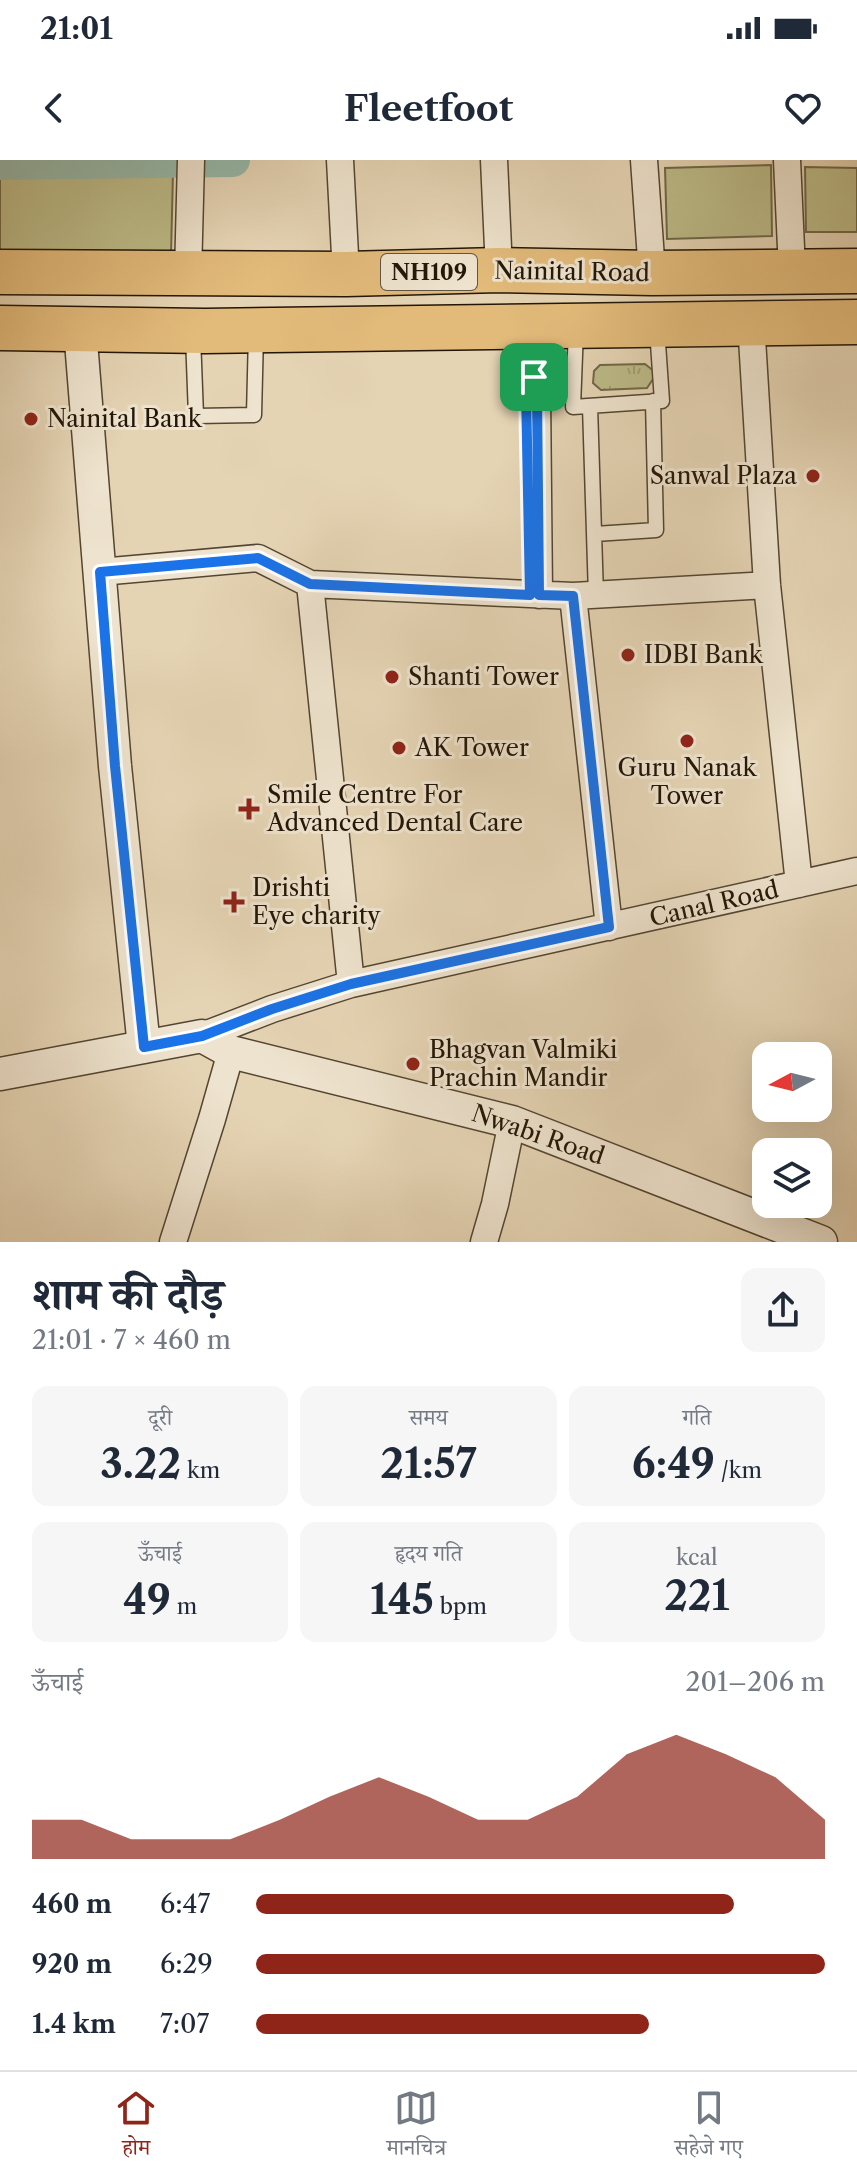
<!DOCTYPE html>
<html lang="hi">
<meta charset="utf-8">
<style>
:root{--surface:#fff;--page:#f6f6f7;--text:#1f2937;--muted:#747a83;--line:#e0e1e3;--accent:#8f2418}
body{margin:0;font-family:"Libre Caslon Text","Noto Serif Devanagari",serif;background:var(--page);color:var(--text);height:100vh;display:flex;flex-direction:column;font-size:30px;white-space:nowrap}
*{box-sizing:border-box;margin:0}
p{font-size:26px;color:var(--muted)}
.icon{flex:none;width:44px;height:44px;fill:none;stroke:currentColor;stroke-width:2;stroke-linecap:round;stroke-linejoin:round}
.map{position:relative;height:1082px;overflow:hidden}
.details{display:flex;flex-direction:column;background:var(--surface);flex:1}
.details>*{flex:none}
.needle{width:52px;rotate:263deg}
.controls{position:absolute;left:752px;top:882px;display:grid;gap:16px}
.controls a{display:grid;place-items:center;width:80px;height:80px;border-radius:16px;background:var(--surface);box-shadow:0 8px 32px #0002;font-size:40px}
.pin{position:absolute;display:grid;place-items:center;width:68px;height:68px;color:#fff;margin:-34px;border-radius:16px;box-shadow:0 4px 12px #0006}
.round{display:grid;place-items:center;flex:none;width:84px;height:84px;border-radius:16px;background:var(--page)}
.summary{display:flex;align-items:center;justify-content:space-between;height:136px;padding:0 32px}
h1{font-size:44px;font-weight:700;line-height:60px}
.figures{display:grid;grid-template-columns:repeat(3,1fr);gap:12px;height:136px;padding:8px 32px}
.figures div{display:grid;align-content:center;border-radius:16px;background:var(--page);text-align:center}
.figures b{font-size:40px;font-weight:700}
.figures small{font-size:22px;font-weight:400}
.figures p{font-size:22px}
.chart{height:224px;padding:16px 32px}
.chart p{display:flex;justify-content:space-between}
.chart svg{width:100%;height:144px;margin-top:8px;fill:var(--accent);opacity:.7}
ul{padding:0 32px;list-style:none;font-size:26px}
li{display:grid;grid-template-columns:128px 96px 1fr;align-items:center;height:60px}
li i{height:20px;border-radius:10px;background:var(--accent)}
.status{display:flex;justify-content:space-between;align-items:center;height:56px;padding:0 40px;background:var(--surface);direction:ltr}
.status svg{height:22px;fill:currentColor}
header{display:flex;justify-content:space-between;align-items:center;height:104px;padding:0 32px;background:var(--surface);font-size:36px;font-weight:700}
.menu{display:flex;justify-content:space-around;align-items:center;height:112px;border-top:2px solid var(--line);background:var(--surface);font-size:22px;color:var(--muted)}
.menu a{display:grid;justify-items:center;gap:4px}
.menu .current{color:var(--accent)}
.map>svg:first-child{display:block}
.grass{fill:url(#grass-tufts);stroke:#706848;stroke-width:2}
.park{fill:#bcbb88;stroke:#706848;stroke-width:2}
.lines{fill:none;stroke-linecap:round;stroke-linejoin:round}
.canal{stroke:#96b8a9;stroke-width:34}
.service-casing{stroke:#544632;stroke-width:17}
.minor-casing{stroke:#544632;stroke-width:29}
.tertiary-casing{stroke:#544632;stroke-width:35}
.trunk-casing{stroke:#231607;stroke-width:47}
.service{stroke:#eee3ce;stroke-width:14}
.minor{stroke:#eee3ce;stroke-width:26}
.tertiary{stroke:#eee3ce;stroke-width:32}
.trunk{stroke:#e2ba7a;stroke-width:44}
.route-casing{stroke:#fff;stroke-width:16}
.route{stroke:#1a73e8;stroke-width:10}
.poi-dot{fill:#8f2418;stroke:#eee3ce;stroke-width:3}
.labels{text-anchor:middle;stroke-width:6;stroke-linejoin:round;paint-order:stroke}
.shield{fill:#eee3ce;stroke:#605443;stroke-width:2}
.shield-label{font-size:22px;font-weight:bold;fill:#231607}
.street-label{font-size:24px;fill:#231607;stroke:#eee3ce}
.poi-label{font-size:24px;fill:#231607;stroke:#eee3ce;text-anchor:start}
</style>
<div class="status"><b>21:01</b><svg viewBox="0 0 49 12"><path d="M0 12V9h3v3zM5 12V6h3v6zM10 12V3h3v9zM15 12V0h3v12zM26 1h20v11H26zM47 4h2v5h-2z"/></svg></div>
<header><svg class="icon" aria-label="back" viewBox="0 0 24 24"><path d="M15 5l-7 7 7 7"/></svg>Fleetfoot<svg class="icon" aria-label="heart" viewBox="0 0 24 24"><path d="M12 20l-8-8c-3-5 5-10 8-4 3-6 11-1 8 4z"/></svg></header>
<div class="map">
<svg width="857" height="1082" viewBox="0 0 857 1082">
<defs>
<pattern id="grass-tufts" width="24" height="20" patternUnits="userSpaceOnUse" patternTransform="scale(2)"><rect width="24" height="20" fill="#bcbb88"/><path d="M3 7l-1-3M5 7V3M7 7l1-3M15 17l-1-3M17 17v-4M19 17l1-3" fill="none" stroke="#a1a074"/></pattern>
</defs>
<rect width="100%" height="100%" fill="#e5d4b4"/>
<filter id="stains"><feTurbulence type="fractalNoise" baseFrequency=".0025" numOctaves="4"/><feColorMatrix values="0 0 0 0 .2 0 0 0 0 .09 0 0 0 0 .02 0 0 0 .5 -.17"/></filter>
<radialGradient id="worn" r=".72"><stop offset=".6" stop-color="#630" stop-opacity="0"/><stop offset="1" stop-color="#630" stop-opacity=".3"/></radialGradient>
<!-- grass -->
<path class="grass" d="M645,204L655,212L653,219L647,228L601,230L593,223L594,211L600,205Z"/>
<!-- park -->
<path class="park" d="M771,5L772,76L667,79L665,8Z
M805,7L857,8V72H806Z
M173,12L171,95L0,99V17Z"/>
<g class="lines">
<!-- canal -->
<path class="canal" d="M0,3L233,0"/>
<defs>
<path id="service" d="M576,169L573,247L662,241L657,169
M193,176L196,256L254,255L256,174
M590,246L596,436
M595,374L656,370L653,241"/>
<path id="minor" d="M340,0L346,114
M494,0L499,110
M644,0L652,113
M787,0L792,110
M188,114L191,0
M751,162L767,425L799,724
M534,165V217L537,233L539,435
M100,412L258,398L310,424L573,436L767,425
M310,424L351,824
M573,436L609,767
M202,876L272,849L351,824L857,711
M173,1082L212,959L231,892
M484,1082L495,1044L512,962"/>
<path id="tertiary" d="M80,169L115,606L144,887
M0,914L202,876L231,892L512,962L821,1082"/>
<path id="trunk" d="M0,112L346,114L499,110L652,113L857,111
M0,168L205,171L857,162"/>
</defs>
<!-- service casing -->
<use href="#service" class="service-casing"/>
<!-- minor casing -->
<use href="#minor" class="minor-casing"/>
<!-- tertiary casing -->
<use href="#tertiary" class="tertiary-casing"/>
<!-- trunk casing -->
<use href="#trunk" class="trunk-casing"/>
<!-- service -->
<use href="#service" class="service"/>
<!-- minor -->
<use href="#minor" class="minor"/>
<!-- tertiary -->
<use href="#tertiary" class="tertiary"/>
<!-- trunk -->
<use href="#trunk" class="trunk"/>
</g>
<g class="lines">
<defs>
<path id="route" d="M534,217L537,233L539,435L573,436L609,767L351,824L272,849L202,876L144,887L115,606L100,412L258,398L310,424L530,435L526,231Z"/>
</defs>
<!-- route casing -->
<use href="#route" class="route-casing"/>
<!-- route -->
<use href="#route" class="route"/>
</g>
<!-- markers -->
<g class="poi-dot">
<circle cx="31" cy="259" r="8"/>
<circle cx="813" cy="316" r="8"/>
<circle cx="628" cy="495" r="8"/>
<circle cx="392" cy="517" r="8"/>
<circle cx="687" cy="581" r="8"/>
<circle cx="399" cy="588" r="8"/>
<path d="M245 637h8v8h8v8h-8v8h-8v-8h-8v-8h8z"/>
<path d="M230 730h8v8h8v8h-8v8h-8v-8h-8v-8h8z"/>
<circle cx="413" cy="904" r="8"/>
</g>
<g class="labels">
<!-- shield labels -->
<rect class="shield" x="381" y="94" width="96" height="36" rx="6"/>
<g class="shield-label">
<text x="429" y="120">NH109</text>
</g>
<!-- street labels -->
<g class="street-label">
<text transform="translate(572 112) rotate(1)" y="8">Nainital Road</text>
<text transform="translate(714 744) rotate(-13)" y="8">Canal Road</text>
<text transform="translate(538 975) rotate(19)" y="8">Nwabi Road</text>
</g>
<!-- poi labels -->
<g class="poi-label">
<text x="47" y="267">Nainital Bank</text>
<text x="797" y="324" text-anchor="end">Sanwal Plaza</text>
<text x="644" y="503">IDBI Bank</text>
<text x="408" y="525">Shanti Tower</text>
<text x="415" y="596">AK Tower</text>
<text x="687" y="616" text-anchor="middle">Guru Nanak<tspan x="687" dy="28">Tower</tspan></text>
<text x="267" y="643">Smile Centre For<tspan x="267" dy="28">Advanced Dental Care</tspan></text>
<text x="252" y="736">Drishti<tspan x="252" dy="28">Eye charity</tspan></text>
<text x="429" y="898">Bhagvan Valmiki<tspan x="429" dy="28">Prachin Mandir</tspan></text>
</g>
</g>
<rect width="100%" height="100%" filter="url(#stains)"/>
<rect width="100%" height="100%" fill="url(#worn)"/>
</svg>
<div class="controls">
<a><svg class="needle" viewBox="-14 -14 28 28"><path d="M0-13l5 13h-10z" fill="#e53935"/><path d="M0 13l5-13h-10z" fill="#747a83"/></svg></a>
<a><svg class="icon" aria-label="layers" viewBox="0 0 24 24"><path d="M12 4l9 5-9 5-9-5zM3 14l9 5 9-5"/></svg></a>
</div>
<div class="pin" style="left:534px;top:217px;background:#1e9e55"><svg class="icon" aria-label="arrive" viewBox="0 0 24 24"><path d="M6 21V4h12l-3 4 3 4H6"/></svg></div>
</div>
<section class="details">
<div class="summary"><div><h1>शाम की दौड़</h1><p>21:01 · 7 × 460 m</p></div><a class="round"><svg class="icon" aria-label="share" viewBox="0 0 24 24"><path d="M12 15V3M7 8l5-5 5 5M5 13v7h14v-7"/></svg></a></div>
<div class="figures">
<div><p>दूरी</p><b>3.22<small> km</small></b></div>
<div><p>समय</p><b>21:57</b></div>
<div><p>गति</p><b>6:49<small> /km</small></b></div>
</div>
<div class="figures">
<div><p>ऊँचाई</p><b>49<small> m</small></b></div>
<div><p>हृदय गति</p><b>145<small> bpm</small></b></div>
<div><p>kcal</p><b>221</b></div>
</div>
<div class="chart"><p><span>ऊँचाई</span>201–206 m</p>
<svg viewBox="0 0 160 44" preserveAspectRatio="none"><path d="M0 44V32L10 32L20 38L30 38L40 38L50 32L60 25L70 19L80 25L90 32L100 32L110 25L120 12L130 6L140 12L150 19L160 32V44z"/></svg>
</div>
<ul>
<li><b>460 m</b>6:47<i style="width:84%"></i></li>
<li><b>920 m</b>6:29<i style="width:100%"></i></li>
<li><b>1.4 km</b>7:07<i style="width:69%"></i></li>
</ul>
</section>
<nav class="menu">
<a class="current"><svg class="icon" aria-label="home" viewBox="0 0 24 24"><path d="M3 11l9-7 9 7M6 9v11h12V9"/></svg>होम</a>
<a><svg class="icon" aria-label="map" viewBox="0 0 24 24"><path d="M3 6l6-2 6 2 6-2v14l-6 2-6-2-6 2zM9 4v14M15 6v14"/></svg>मानचित्र</a>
<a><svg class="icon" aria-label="saved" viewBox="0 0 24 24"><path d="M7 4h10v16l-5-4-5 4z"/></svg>सहेजे गए</a>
</nav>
